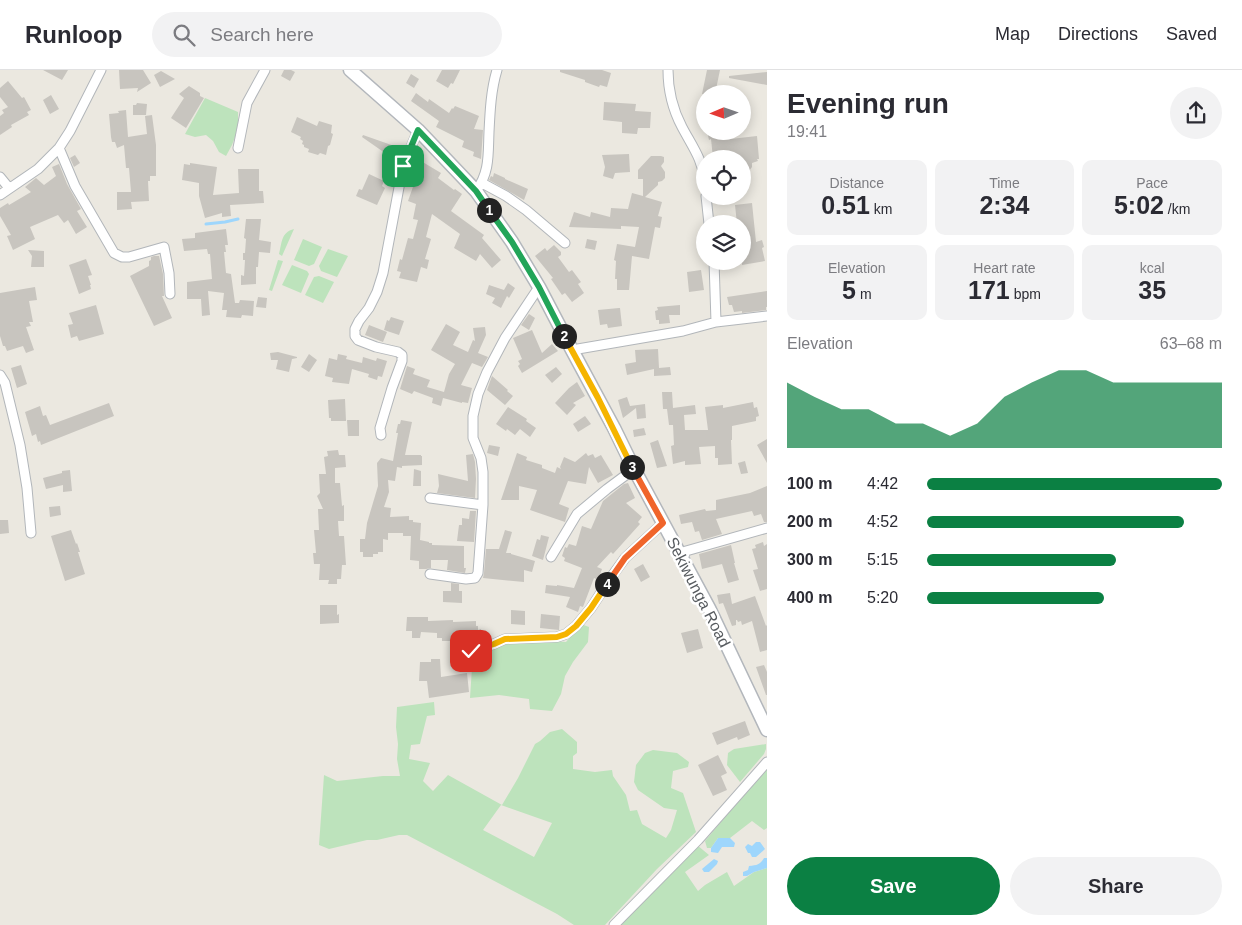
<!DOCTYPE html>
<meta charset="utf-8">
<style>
:root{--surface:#fff;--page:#f2f2f3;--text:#2b2b33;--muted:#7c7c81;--line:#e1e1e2;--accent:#0b8043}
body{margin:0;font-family:Arial,sans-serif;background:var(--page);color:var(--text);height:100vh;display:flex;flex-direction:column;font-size:19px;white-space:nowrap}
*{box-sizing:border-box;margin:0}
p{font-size:16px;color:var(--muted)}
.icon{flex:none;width:28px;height:28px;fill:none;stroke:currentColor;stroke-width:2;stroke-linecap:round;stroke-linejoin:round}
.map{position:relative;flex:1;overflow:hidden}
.details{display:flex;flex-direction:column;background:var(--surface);width:475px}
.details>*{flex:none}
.needle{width:32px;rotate:268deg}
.fabs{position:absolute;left:696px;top:15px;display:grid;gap:10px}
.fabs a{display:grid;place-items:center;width:55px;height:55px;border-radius:50%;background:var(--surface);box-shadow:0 2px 12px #0003;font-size:25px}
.pin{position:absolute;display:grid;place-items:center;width:42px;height:42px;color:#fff;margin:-21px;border-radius:10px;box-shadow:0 2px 8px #0006}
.km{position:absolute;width:25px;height:25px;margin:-12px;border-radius:50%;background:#222;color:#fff;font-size:14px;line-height:25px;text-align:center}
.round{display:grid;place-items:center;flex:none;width:52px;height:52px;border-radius:26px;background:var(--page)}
.headline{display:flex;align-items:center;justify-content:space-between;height:85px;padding:0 20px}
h1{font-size:28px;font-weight:700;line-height:38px}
.stats{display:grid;grid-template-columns:repeat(3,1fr);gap:8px;height:85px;padding:5px 20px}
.stats div{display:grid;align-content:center;border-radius:10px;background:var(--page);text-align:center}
.stats b{font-size:25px;font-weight:700}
.stats small{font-size:14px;font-weight:400}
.stats p{font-size:14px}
.chart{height:140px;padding:10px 20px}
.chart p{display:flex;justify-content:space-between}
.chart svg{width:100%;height:90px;margin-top:5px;fill:var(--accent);opacity:.7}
.button{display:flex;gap:10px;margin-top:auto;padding:10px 20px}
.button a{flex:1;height:58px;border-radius:30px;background:var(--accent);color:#fff;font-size:20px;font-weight:700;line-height:58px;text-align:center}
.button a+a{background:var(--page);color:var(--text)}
ul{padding:0 20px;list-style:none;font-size:16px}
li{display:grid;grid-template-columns:80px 60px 1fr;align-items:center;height:38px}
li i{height:12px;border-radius:6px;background:var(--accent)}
header{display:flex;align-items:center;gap:30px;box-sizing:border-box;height:70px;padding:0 25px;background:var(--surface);border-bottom:1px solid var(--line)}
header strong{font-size:24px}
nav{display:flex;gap:28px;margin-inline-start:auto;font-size:18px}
.search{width:350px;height:45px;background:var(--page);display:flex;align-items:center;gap:12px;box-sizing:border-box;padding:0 18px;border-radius:28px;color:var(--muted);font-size:19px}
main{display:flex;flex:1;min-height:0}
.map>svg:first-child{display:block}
.green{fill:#bde3bc;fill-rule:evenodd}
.water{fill:#9ed6fc}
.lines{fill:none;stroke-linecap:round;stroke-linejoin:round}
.stream{stroke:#9ed6fc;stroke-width:3}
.building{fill:#c8c5bf}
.street-casing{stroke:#b2b6ba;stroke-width:11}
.secondary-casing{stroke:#b3b7bc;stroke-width:15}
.street{stroke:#fff;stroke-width:9}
.secondary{stroke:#fff;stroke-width:12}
.split-1-casing{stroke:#fff;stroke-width:10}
.split-2-casing{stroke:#fff;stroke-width:10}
.split-3-casing{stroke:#fff;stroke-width:10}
.split-4-casing{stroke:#fff;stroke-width:10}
.split-5-casing{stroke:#fff;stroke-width:10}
.split-1{stroke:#22a559;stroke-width:6}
.split-2{stroke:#22a559;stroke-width:6}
.split-3{stroke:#f5b400;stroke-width:6}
.split-4{stroke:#f0652b;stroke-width:6}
.split-5{stroke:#f5b400;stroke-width:6}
.labels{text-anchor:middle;stroke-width:5;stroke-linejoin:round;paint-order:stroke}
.street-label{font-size:16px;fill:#585c60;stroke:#fff}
</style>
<header>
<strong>Runloop</strong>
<div class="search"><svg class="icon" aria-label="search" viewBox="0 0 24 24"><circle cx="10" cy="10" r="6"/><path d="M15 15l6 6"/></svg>Search here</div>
<nav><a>Map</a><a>Directions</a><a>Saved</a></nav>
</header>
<main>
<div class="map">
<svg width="767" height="855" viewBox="0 0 767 855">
<rect width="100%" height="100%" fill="#ebe8e0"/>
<!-- green -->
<path class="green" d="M205,28L238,42V59L232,75L226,86L219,82L213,71L206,65L195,67L185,64Z
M294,159L282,186L279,184C282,173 281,162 294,159Z
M303,169L322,177L314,194L309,196L294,190Z
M328,179L348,186L337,207L321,201L319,196Z
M278,190L283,191L272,221L269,220Z
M292,195L307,201L309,204L301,223L282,215Z
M319,206L334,212L323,233L305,225L314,207Z
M581,554L589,557L588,572L573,592L565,606L561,624L552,641L530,639L529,629L499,625L470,628L473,582L514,570L554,571L566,572Z
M434,632L435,645L427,646L420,674L411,675L409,689L430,693L423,711L433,721L448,705L502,735L518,708L535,674L540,671L550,662L562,659L577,672V683L573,686V699L595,702L612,700L613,706L626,725L630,741L637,740L642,754L666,768L671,760L677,740L664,738L638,720L634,712L636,695L645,683L653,680L677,683L689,692L688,697L673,701L671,718L683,723L696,762L657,799L605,855H574L557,844L407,765H399L377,770H367L329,779L319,775L324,705L337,711L383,706H400L397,689L398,674L396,657L397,637ZM501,735L552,753L534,787L483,760Z
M766,674V679L764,684L740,712L727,695L728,683L734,679Z
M767,697V758L764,760L752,751L730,768H718L711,778H707L705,771Z
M697,775L709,785L685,802L698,821L705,815L727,802L734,816L754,802L767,798V855H620Z"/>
<!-- water -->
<path class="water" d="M718,768H730L735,773L734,777H722L718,783L711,782V778Z
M756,772H760L765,779L756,787H752L750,783H748L745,777L748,774L752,776Z
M764,788H767V798L754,802L747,806H743V802L748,800L749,796C757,795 760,795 764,788Z
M714,789L718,791L717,794L709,802H704L702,799Z"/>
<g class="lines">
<!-- stream -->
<path class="stream" d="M206,154L225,152L238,149"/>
</g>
<!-- building -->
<path class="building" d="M43,0H68L62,10Z
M119,0H143L151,13L137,22L138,18L120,19Z
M284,0H291L295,2L290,11L281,6Z
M442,0H460L453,14L451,13L448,18L436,11Z
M560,0H602L611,3L607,17L600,15L599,17L585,12V10L560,2Z
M707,0H720L715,24H702Z
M161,1L175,9L160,17L154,5Z
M767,2V15L729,8V6Z
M411,4L419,9L414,18L406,13Z
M8,11L22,28L24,27L31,40L27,42L29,45L11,55L12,57L0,65V46L4,43L2,40L8,37L0,27V18Z
M189,16L200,23V26L204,28L186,58L171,48L184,28L179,24Z
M416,23L428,32L429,29L449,43L452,38L453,39L455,36L479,46L474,59L483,60L481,89L473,86L474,82L462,77L464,71L436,57L439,51L411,31Z
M51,25L59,39L50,44L43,30Z
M604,32L636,34L635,41L651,42L650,58H638L637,64L622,63V52L603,50Z
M137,33L147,34L146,45H133V35H136Z
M126,40L128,67L147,64L145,46L152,45L156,75V106H150V111H148L149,131L131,132L132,139L117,140V122H131L129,98H126L124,75L117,78L115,72H112L111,67L109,44L119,43L118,41Z
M297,47L317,56L319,51L332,55L331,63L333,64L330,75L328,76L326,85L320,83L318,85L308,82L309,79L304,77V75L302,74L303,71L300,69L301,67L291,62Z
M707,61H730V63L721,66L722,70L757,66L759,89H757L758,91L752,93V97L749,101L742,102V89L713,88L711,69L709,70Z
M363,65L400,78L395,90L362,67Z
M416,83L423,88L421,91L441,103L438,108L454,120L455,119L462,124L451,141L484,165L482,168L501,190L492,198L480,184L476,191L454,178L460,164L432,144L426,167L431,169L425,189L429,190L427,199L421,197L417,212L399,208L401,202L397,201L400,189L402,190L408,168L413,169L418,150L413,149L416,134L408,131L414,114L408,109L411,104L415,105L416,104L413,102L416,96L411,93Z
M629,84L630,102L615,103L613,109L603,106L605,97L602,85Z
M75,85L80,93L74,97L70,88Z
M651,86H661L664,87V92L661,96L665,102V108L662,111L658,112V115L645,127L662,132L658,146L662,147L660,158L655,157L649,189L632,186L629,220H617V209H615L616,191L614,190L617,174L635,177L639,157L621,156V159L569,157L574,142L590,147L591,142L610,147L611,138L628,139L632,123L643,126V109H638V100Z
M190,93L217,97L213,125L239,123L238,99H259V121H263L264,133L230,135L231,146L222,147V143L205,148L199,126V113L182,110L184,94L190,95Z
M59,94L67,114L81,139L77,141L87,157L76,164L68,150L64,153L58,145L30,157L35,169L13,180L7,166L11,165L0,146V138L8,133L9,135L31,122L25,117L36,108L44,115L56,106L52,97Z
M494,103L505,108V109L528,119L524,130L489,110L491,106L493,107Z
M369,104L384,111L382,116L385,118L377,135L356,126L359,119L362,120Z
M752,133L756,172L762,170L764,177L762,178L765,191L742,195V154H737L735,135Z
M246,149H261L259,170L271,172L270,183L259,182L258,197H256V214L241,215V205L244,206L245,190H243V183H245L246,169L244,168Z
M226,159L228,175H225L226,182H224L226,203L231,204L235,233H239L240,230L254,231L253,246L242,245L241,248L226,247L227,240H222L224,223L208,221L210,245L202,246L201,229H187V212L212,209L210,184H208L207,179L184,181L182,169L195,168V163Z
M587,169L597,171L595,180L585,178Z
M554,175L561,182V185L558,187L569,202L572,200L581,212L578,214L584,223L572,232L565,223L562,225L551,209L553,208L535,186L545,178L547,181Z
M28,180L44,181V197H31L32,186Z
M154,186H159L163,204L164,226H162L172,248L154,256L130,206L149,196V191L151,190V187Z
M86,189L92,205L88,206L91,215H90L91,219L79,224L69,195Z
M701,200L704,220L689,222L687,202Z
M508,213L515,218L509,228L507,226L501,238L492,233L495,228L486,224L489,215L504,220Z
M35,217L37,230L29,231L33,252H29L31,256L26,257L34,280L26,283L23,276L7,281L5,276H3L0,266V223Z
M767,221V237H766V240L742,243V241L734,242L732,235H729L727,227Z
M258,227L267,228L266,238L256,237Z
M96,235L104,264L79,271L77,266L71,268L68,255L73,254L69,243Z
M680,235V245H669L670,253L659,254V250H656L655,241L658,240L657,237Z
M619,238H620L622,256L608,258L607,254L600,255L598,240Z
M529,244L535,248L529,260L521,255Z
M391,247L404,251L399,265L384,260L387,250L389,251Z
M446,254L460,262L453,275L468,282L473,270L475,271L473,258L485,257L486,265L478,283L488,287L482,297L472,293L461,315L472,318L468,333L462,332V333L443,328L441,336L432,333L433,328L414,321L412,324L400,319L407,296L415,299L413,304L430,310L427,317L444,322L449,304L455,294L431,280Z
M369,255L387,262L383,272L365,265Z
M532,260L542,283L552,274L558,281L522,303L518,296L520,294L518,291L522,289L513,268Z
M658,279L659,298L670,297L671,305L654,306V299L627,305L625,294L636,292L635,280Z
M278,282L297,287V288L292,289L289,302L276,299L278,290H271L270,283Z
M309,284L317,290L309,302L301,297Z
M338,284L347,286L346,289L362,293L363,287L376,291L377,288L387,291L382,307L378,306L377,310L368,307L369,304L352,299L349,314L332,312L333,308L325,306L329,288L337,290Z
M21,295L27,314L17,318L11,298Z
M556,297L562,304L552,313L545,305Z
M492,306L508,320L507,321L513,326L505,335L487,320Z
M577,312L585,326L573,333L576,335L567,345L555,333L569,318Z
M662,322H672L673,338L695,335L696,344L684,345L685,360H708L705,337L723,335V338L753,332L754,338L757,337L759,346L756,347V351L732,356V370H731L732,394L718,395V388H715V376L699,377L701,394L685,395V391L673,394L671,376L674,375L673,355H669L667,339H663Z
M627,327L630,336L645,334L646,348L637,349L636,338L623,348L618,330Z
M345,329L346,351H331V348H329L328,330Z
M109,333L114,346L41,375L40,371L38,372L36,364L32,366L25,342L40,336L43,346L46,345L50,355Z
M508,337L527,349L526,351L536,358L530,367L520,359L515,365L507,359L506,361L496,354Z
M585,346L591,354L578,362L573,354Z
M347,350H359V366H348Z
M401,350L412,352L405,385H421V386H422V395L402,396V398L397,397L395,411L388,410L389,422L384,437L391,438L390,447L409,446V450H413V452L421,453L420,470L429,472V473H432V475L464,476V498H466L465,503L447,500L448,490H431V498L426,499H419V491L410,490L411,466H403V463H388V470L383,469V482H378V484H373V487H363V482H360V469H365L367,453L378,416L377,393L381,388L393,391L398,363H396L398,354H400Z
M644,358L646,365L634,367L633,360Z
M767,369V393L757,375Z
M658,370L667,396L657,398L650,373Z
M489,375L500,377L498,386L487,383Z
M338,380L339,385H345L346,397L335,398V413H340L342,436L344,435V451H338L339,466H344L346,495H342L341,509H337V514H328L329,510H319L320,494H314L313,483H316L314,460H319L318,439H323L317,426L320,423L319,404H326L324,387L328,386L327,381Z
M517,383L527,387L526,390L542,395V398L555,403L557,397L561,399L560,397L564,387L575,392L586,383L588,386L593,384L595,388L601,385L613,405L598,413L589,397L586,414L568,411L559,434L569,438L565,452L530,440L537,420L519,416V430H501Z
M473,384L475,392L476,409L475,428L437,423L439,416L438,404L468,411L466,385Z
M745,391L748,403L741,404L738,393Z
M414,399L421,401V416H413Z
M70,400L72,421L63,422V415L46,419L43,408L62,403V401Z
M628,413L635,428L626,433L642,447L638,452L640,454L613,484L611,482L597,497L602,499L598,510L594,508L583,537L580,536L578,542L566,537L570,527L545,523L546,515L557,516V515L574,518L582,498L564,491L565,488L562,486L565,477L567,478L569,474L576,476L582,456L591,459L603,431L624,414Z
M767,416V452H764L761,444L754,446L752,441L716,449L722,464L702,470L699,461L695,462L692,452L681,454L679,445L705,439L706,441L716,440V430L750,423Z
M60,436L61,445L50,447L49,437Z
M470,441H476L474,472L457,471L459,455H462V448L469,449Z
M0,450H8L9,463L0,464Z
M71,460L76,474L77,473L80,482H78L85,504L65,511L51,466Z
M505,460L512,462L506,483H511V484L535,491L532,502L524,500V512L483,508L484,503L486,479H499Z
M541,465L549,467L543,490L532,486L537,469L540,470Z
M763,472L764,476L767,474V519L760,521L753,500L758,499L752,479L756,478L755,475Z
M731,475L735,493H734L739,510L728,513L722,494L702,499L699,484Z
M643,494L650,507L641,512L634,499Z
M451,513L459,514V521H462V533L443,532V521H451Z
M730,523L732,534L755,526L766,556L767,555V580L760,582L752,551L742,555L741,551L738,552L737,550H736V555L732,556L723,533L719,534L717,525Z
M320,535H337V545L339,544V553L320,554Z
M511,540L525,541V555L511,554Z
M541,544L560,546L559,560L540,558Z
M407,547H428V551L453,550V552L476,551V556H478V560L481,559L482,571L468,576L467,568H452V571H442V568H437V563L421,562L420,568H412V561H406Z
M698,559L703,578L687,583L681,563Z
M431,589H440L441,607L467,603L469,622L429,628L427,611H419L420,592H431Z
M764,595L767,602V625H766L756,597Z
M745,651L750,665L738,670L737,667L717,675L712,663Z
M718,685L727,703L721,706L727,720L713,726L698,695Z"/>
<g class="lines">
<defs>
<path id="street" d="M668,0C668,19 673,40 682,57C692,76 703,90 705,112
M59,78L75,116L114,183L122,187H129L164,177L169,203L170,224
M238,78L247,33L265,0
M0,107L9,118
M482,113L506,126L526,140L565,173
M476,121C490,102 488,84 489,62C490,41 491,20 497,0
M0,125L38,99L59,78L70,61L101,0
M706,126L709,154
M716,252L767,246
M572,280L683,261L716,252L714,191
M0,305L5,313L20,375L27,418L31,463
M381,365L380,358L392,318L402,291V285L398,282L376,277L358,270L355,266V259L359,251L369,238L377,222L383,203L403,96L418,60
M430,428L483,435
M679,483L767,458
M551,487L577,444L607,419L634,399
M430,504L466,509L475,508L478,503L483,435V402L481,388L473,368V346L478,324L487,302L505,268L539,217
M471,581L494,574L505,569L557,567L566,564L576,556L591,538L612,506L625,488L663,453
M614,855L698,770L767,692"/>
<path id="secondary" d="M350,0L418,60L476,121L512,172L539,217L572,280L614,358L634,399L709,538L767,660"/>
</defs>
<!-- street casing -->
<use href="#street" class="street-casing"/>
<!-- secondary casing -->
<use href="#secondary" class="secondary-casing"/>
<!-- street -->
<use href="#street" class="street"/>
<!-- secondary -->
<use href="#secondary" class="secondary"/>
</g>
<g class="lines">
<defs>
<path id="split-1" d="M403,96L418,60L476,121L489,140"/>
<path id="split-2" d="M489,140L512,172L539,217L564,266"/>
<path id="split-3" d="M564,266L598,328L632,397"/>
<path id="split-4" d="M607,514L625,488L663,453L632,397"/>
<path id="split-5" d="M471,581L494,574L505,569L557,567L566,564L576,556L591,538L607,514"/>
</defs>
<!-- split-1 casing -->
<use href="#split-1" class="split-1-casing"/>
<!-- split-2 casing -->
<use href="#split-2" class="split-2-casing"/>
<!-- split-3 casing -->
<use href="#split-3" class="split-3-casing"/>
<!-- split-4 casing -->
<use href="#split-4" class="split-4-casing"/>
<!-- split-5 casing -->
<use href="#split-5" class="split-5-casing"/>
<!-- split-1 -->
<use href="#split-1" class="split-1"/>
<!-- split-2 -->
<use href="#split-2" class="split-2"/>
<!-- split-3 -->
<use href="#split-3" class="split-3"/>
<!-- split-4 -->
<use href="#split-4" class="split-4"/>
<!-- split-5 -->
<use href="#split-5" class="split-5"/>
</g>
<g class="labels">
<!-- street labels -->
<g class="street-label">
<text transform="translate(699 522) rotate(63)" y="6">Sekiwunga Road</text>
</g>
</g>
</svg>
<div class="fabs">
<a><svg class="needle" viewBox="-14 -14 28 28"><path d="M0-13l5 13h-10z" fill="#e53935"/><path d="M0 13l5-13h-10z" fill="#7c7c81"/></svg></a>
<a><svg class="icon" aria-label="locate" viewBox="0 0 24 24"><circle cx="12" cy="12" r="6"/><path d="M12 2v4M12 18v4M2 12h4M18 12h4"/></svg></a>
<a><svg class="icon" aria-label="layers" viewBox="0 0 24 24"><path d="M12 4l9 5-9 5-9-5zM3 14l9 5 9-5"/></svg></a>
</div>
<div class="pin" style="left:403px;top:96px;background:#1e9e55"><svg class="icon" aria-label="arrive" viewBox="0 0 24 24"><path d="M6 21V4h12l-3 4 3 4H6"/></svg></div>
<div class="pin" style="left:471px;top:581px;background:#d93025"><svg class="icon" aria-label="check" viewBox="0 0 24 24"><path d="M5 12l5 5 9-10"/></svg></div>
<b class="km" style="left:489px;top:140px">1</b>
<b class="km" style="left:564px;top:266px">2</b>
<b class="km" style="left:632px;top:397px">3</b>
<b class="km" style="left:607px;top:514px">4</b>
</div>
<section class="details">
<div class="headline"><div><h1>Evening run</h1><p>19:41</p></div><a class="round"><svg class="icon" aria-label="share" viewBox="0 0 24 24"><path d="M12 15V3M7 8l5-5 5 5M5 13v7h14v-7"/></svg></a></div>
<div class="stats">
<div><p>Distance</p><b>0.51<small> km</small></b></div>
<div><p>Time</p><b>2:34</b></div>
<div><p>Pace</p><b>5:02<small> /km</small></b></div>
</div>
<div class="stats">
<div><p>Elevation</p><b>5<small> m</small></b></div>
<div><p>Heart rate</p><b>171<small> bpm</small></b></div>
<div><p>kcal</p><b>35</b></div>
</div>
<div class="chart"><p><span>Elevation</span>63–68 m</p>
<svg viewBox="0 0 160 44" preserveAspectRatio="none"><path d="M0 44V12L10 19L20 25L30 25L40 32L50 32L60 38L70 32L80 19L90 12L100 6L110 6L120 12L130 12L140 12L150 12L160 12V44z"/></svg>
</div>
<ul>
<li><b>100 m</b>4:42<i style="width:100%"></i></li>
<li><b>200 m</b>4:52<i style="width:87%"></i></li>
<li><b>300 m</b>5:15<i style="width:64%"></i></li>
<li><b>400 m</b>5:20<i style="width:60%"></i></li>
</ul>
<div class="button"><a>Save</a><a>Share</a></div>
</section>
</main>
